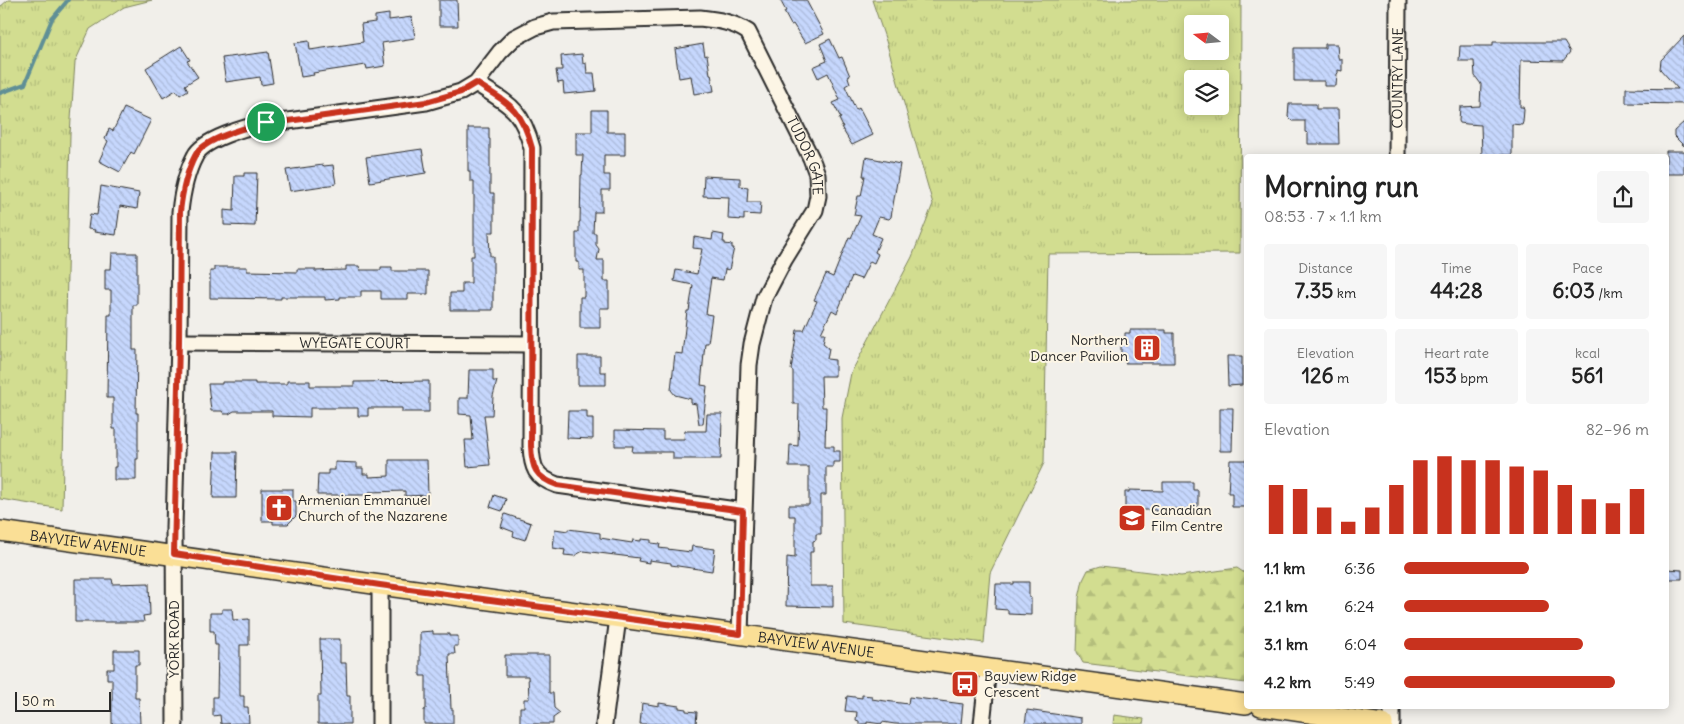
<!DOCTYPE html>
<meta charset="utf-8">
<style>
:root{--surface:#fff;--page:#f6f6f6;--text:#222;--muted:#767676;--accent:#c8321e}
body{margin:0;font-family:Delius,sans-serif;background:var(--page);color:var(--text);height:100vh;display:flex;flex-direction:column;font-size:19px;white-space:nowrap}
*{box-sizing:border-box;margin:0}
p{font-size:16px;color:var(--muted)}
.icon{flex:none;width:28px;height:28px;fill:none;stroke:currentColor;stroke-width:2;stroke-linecap:round;stroke-linejoin:round}
.map{position:relative;flex:1;overflow:hidden}
.drawer{position:absolute;left:1244px;top:154px;width:425px;height:555px;display:flex;flex-direction:column;background:var(--surface);border-radius:5px;box-shadow:0 2px 12px #0003}
.drawer>*{flex:none}
.needle{width:32px;rotate:286deg}
.tools{position:absolute;left:1184px;top:15px;display:grid;gap:10px}
.tools a{display:grid;place-items:center;width:45px;height:45px;border-radius:5px;background:var(--surface);box-shadow:0 2px 12px #0003;font-size:25px}
.scale{position:absolute;left:15px;bottom:12px;width:96px;box-sizing:border-box;padding-left:5px;border:2px solid #2b2b2b;border-top:0;font-size:14px;line-height:18px;white-space:nowrap;color:#2b2b2b;-webkit-text-stroke:4px #fcf5e5;paint-order:stroke}
.pin{position:absolute;display:grid;place-items:center;width:42px;height:42px;color:#fff;margin:-21px;border:2px solid #fff;border-radius:50%;box-shadow:0 1px 5px #0007}
.round{display:grid;place-items:center;flex:none;width:52px;height:52px;border-radius:5px;background:var(--page)}
.summary{display:flex;align-items:center;justify-content:space-between;height:85px;padding:0 20px}
h1{font-size:28px;font-weight:800;line-height:38px}
.stats{display:grid;grid-template-columns:repeat(3,1fr);gap:8px;height:85px;padding:5px 20px}
.stats div{display:grid;align-content:center;border-radius:5px;background:var(--page);text-align:center}
.stats b{font-size:21px;font-weight:800}
.stats small{font-size:14px;font-weight:400}
.stats p{font-size:14px}
.chart{height:140px;padding:10px 20px}
.chart p{display:flex;justify-content:space-between}
.chart svg{width:100%;height:90px;margin-top:5px;stroke:var(--accent);stroke-width:6}
ul{padding:0 20px;list-style:none;font-size:16px}
li{display:grid;grid-template-columns:80px 60px 1fr;align-items:center;height:38px}
li i{height:12px;border-radius:6px;background:var(--accent)}
.map>svg:first-child{display:block}
.forest{fill:url(#forest-firs);stroke:#7e845e}
.park{fill:url(#park-tufts);stroke:#7e845e;fill-rule:evenodd}
.lines{fill:none;stroke-linecap:round;stroke-linejoin:round}
.stream{stroke:#5f8f96;stroke-width:4}
.building{fill:url(#building-back-hatch);stroke:#2b2b2b}
.minor-casing{stroke:#2b2b2b;stroke-width:19}
.major-casing{stroke:#2b2b2b;stroke-width:22}
.minor{stroke:#fcf5e5;stroke-width:15}
.major{stroke:#fadf96;stroke-width:19}
.route-casing{stroke:#fff;stroke-width:10}
.route{stroke:#c8321e;stroke-width:6}
.labels{text-anchor:middle;stroke-width:4;stroke-linejoin:round;paint-order:stroke}
.street-label{font-size:14px;fill:#2b2b2b;stroke:#fcf5e5}
.poi-label{font-size:14px;fill:#2b2b2b;stroke:#fcf5e5;text-anchor:start}
</style>
<div class="map">
<svg width="1684" height="724" viewBox="0 0 1684 724">
<defs>
<pattern id="forest-firs" width="22" height="20" patternUnits="userSpaceOnUse" patternTransform="scale(1.25)"><rect width="22" height="20" fill="#d2dd90"/><path d="M5 1l3.5 6h-7zM16 11l3.5 6h-7z" fill="#b4be7c"/></pattern>
<pattern id="park-tufts" width="24" height="20" patternUnits="userSpaceOnUse" patternTransform="scale(1.25)"><rect width="24" height="20" fill="#d2dd90"/><path d="M3 7l-1-3M5 7V3M7 7l1-3M15 17l-1-3M17 17v-4M19 17l1-3" fill="none" stroke="#b4be7c"/></pattern>
<pattern id="building-back-hatch" width="6" height="6" patternUnits="userSpaceOnUse" patternTransform="scale(1.25)"><rect width="6" height="6" fill="#c6d7fd"/><path d="M-1 5l2 2M0 0l6 6M5-1l2 2" fill="none" stroke="#aab9d9"/></pattern>
</defs>
<rect width="100%" height="100%" fill="#f1efea"/>
<filter id="ink" filterUnits="userSpaceOnUse"><feTurbulence type="fractalNoise" baseFrequency=".02" numOctaves="2"/><feDisplacementMap in="SourceGraphic" scale="10" xChannelSelector="R" yChannelSelector="G"/><feConvolveMatrix kernelMatrix="1 2 1 2 8 2 1 2 1" color-interpolation-filters="sRGB"/></filter>
<g filter="url(#ink)">
<!-- forest -->
<path class="forest" d="M1101,566L1181,576L1237,568L1246,574V683L1083,663L1077,652L1079,598L1083,580L1088,570Z"/>
<!-- park -->
<path class="park" d="M8,0H152L124,7L90,29L75,62L70,134L62,509L0,499V7Z
M872,0H1241L1240,253L1048,254L1044,463L990,573L984,643L844,624L842,418L851,373L912,257L933,204L886,41ZM1192,24H1220V51H1192ZM1192,79H1220V106H1192Z
M1114,715L1144,719L1143,724H1113Z"/>
<g class="lines">
<!-- stream -->
<path class="stream" d="M0,93L25,84L52,19L68,0"/>
</g>
<!-- building -->
<path class="building" d="M439,0H457L458,26H439Z
M780,0H806L824,34L805,43L793,24L791,25L784,12L786,11Z
M389,14V20L412,17L415,38L382,43L385,66L367,69L366,65L313,73L314,75L301,77L295,43L309,41L310,50L363,42L361,24L375,22V16Z
M1684,36V104L1626,103V88L1678,89L1660,69L1661,60Z
M830,39L839,58L842,57L850,76L848,77L850,83L845,86L856,110L859,108L873,135L852,145L841,127H843L839,119L841,118L833,103L840,100L828,73L818,78L813,67L827,61L820,44Z
M1493,42H1564L1570,52L1563,61L1521,60L1520,107H1523L1524,110L1523,122L1522,125L1512,124V155H1482L1481,125L1467,124L1460,123L1459,121L1460,107L1480,106L1481,84L1475,76L1474,61H1459L1460,46H1493Z
M703,44L705,56L707,55L710,74H711L714,91L694,94L691,76L679,78L675,49Z
M1325,44H1337L1338,57L1339,59H1342V71L1338,70V73L1337,74L1336,86H1324V81H1294V48H1325Z
M181,46L190,60L187,61L198,77L185,85L188,90L180,95L176,90L163,98L146,68Z
M268,52L273,83L261,85L260,77L226,82L222,58Z
M582,54L583,64L586,63L587,73H594L596,91L564,94L563,82L558,83L556,70H562L561,56Z
M1289,104H1316V109H1338L1339,144H1308V133L1305,132V121H1292L1288,117Z
M124,108L151,120L134,154L131,152L120,172L99,161L108,141L105,139L109,129L113,131Z
M592,110H607V132H625V155H604V175H610V190H602V212H594L593,233H596V245L599,249L597,260H604V281H609V308H600V328H580V297H584V270H579V262H576V233H579V222H580L581,175H582L583,155H576V132H592Z
M1684,122V146L1674,136V131Z
M468,128H489V139H490V193H494V232H489L490,256H493V310H450V293H462V283H471V256H474V181H470V171H468Z
M422,149L426,173L370,182L366,157Z
M1666,151H1684V174H1666Z
M866,157L900,164L891,217L889,219L879,217L872,234L881,238L875,252L878,254L874,263L870,261L861,279L852,276L837,313L832,310L821,333H825L823,343L829,348L827,359L835,360V376H821L822,407H826L825,446H834V451H840V462H833V467H826V495H821V534H816V540L813,541V552H810V586H833V607L786,606L787,557L795,558V516H789V505H809V467H789L790,445L798,446L799,404H793V371L791,370L797,330H804L817,301L814,300L826,274L833,277L849,237L851,238L861,216L854,215L858,196H861L865,176H863Z
M323,165L324,166L333,165L336,184L290,191L286,170Z
M244,173H257L255,226L224,225V210L234,211L235,176H244Z
M704,176L740,178V186L748,187L747,202H761L760,215L744,214V220L728,219L729,197L703,196Z
M101,186L139,193L137,209L120,206L116,235L94,232L95,230L88,229L90,214L97,215Z
M713,233L724,235L723,242H725V244L732,245V248H734L729,270L725,269L723,280L711,278L706,314L712,315L708,343H705L701,385L707,386L703,424H699L696,404L691,403V399L675,395L671,390L675,353L682,354L687,311H689L693,285L674,281L676,270L697,274L702,249L693,248L694,237L712,240Z
M112,253H137V305H133V350H137L136,413H138V459H136V480H114V467H116V429H113V398H107L108,315H111V290H105V269H111Z
M346,266H359L360,270H381V267H392V271H428V294H408V299H381V291H361V297H340V299L325,300V297H281V299L210,298V271H214V267H247V271L297,272V269H315V271L346,270Z
M1130,330H1166V333H1174V363H1125V356H1121V340H1125V333H1130Z
M578,356H600V372H606V385H578Z
M1227,356H1242V385L1228,386Z
M469,370H493V381H497L493,396L492,415H484L490,465L467,467L465,440H473L471,415L459,414V398H468Z
M287,381H310V386H354V382L429,381V412H402V408H368V416H358V408H310V417L272,416V411H234L229,414H224L222,411H211L208,384H222V382H255V384H287Z
M1220,408H1233L1232,451H1220Z
M568,411H587V418H593V439L567,438Z
M707,414H722L721,459H673V452H632L633,446H615V430L663,431V439H684L685,431H706Z
M215,452H237L236,498H213Z
M389,460H427L428,495L405,496V491L369,492V495H317L318,474H328V470H335V462L357,463V468H363V474H369V477L389,476Z
M1230,460H1246V507H1232V493H1228Z
M1163,482H1193V490H1198V509H1170V512H1156V510H1125V492H1129V490L1163,491Z
M262,489H293V501H296V516L288,524H273V521H262Z
M494,495L506,499L502,511L490,507Z
M505,514L531,523L525,540L513,536L514,532L501,527Z
M555,529L568,531V529L600,533V538L632,543L633,540L641,541V539L651,540V543L660,544L659,548L691,552L692,546L715,549L712,571L671,565V563L649,560V563L638,561L639,558L583,551L574,556L564,555L565,550L553,548Z
M1666,569L1682,570V579H1666Z
M75,579H112L113,584L149,583L150,615L143,616L144,622H75Z
M1014,582H1029V597L1031,598V615L1008,614V610L995,609L996,584H1014Z
M222,609H232L233,620L249,619V645H240V696H244V707H248L249,723L221,724L220,715L213,716V697H217L218,645H215L214,631H210V613H222Z
M433,631V634H449V636H458V646H454L455,654H449L451,709H453V724H424V710L426,709V676H420V632Z
M320,639H340V663H346L347,696H350V724H318V696H321Z
M114,650H139V665H135V698H139L140,724H112V679H107V669H114Z
M505,655H549V693H553L554,708L560,713L553,718V724H520V707H524V699H529L528,676H505Z
M862,695L872,696V699L878,700L908,704L909,697L963,704L961,724H895L882,722V724L867,722V724H859V721L856,720L857,712L845,711L847,696L862,698Z
M642,703L659,706V703L679,706V708L686,709V711L697,712L696,724H640Z
M1027,710L1081,718V724H1025Z"/>
<g class="lines">
<defs>
<g id="minor">
<path d="M476,83C509,105 521,107 532,148L531,446C532,468 535,477 557,485L743,511"/>
<path id="s1" d="M1397,156L1398,0"/>
<path id="s2" d="M179,342L530,344"/>
<path id="s3" d="M175,724L174,528L179,342L180,212C182,193 186,173 195,156C203,139 247,127 264,123C272,121 280,122 288,121L426,102L461,92L476,83L500,52L514,38L535,27L553,22L700,18C718,20 733,22 748,32L811,158L817,174L818,196L815,210L784,260L764,298L752,344L749,365L740,634"/>
<path d="M380,724V585"/>
<path d="M604,724L618,618"/>
<path d="M982,724L988,669"/>
<path d="M1392,724V706"/>
</g>
<g id="major">
<path id="s4" d="M0,531L380,585L1246,704"/>
<path d="M1261,706L1383,724"/>
</g>
</defs>
<!-- minor casing -->
<use href="#minor" class="minor-casing"/>
<!-- major casing -->
<use href="#major" class="major-casing"/>
<!-- minor -->
<use href="#minor" class="minor"/>
<!-- major -->
<use href="#major" class="major"/>
</g>
</g>
<g class="lines" filter="url(#ink)">
<defs>
<path id="route" d="M476,83C509,104 521,107 532,148L531,446C532,468 535,477 557,485L743,511L740,634L380,585L174,554L179,342L180,212C182,193 186,173 195,156C203,139 247,127 264,123C272,121 280,122 288,121L426,102L461,92Z"/>
</defs>
<!-- route casing -->
<use href="#route" class="route-casing"/>
<!-- route -->
<use href="#route" class="route"/>
</g>
<!-- icons -->
<defs>
<symbol id="building-square" viewBox="-11 -11 22 22"><rect x="-9" y="-9" width="18" height="18" rx="4" fill="#c8321e" stroke="#fcf5e5"/><path d="M-4-6H4V6H1V3H-1V6H-4ZM-2.5-4.3h1.7v1.8h-1.7ZM.8-4.3h1.7v1.8H.8ZM-2.5-1h1.7V.8h-1.7ZM.8-1h1.7V.8H.8Z" fill="#fff"/></symbol>
<symbol id="church-square" viewBox="-11 -11 22 22"><rect x="-9" y="-9" width="18" height="18" rx="4" fill="#c8321e" stroke="#fcf5e5"/><path d="M-1.2-6h2.4v3.5h3.3v2.4h-3.3V6h-2.4V-.1h-3.3v-2.4h3.3Z" fill="#fff"/></symbol>
<symbol id="university-square" viewBox="-11 -11 22 22"><rect x="-9" y="-9" width="18" height="18" rx="4" fill="#c8321e" stroke="#fcf5e5"/><path d="M0-5L7-2L0 1L-7-2ZM-4 1L0 2.5L4 1V4Q0 6-4 4Z" fill="#fff"/></symbol>
<symbol id="bus-square" viewBox="-11 -11 22 22"><rect x="-9" y="-9" width="18" height="18" rx="4" fill="#c8321e" stroke="#fcf5e5"/><path d="M-5-6H5V4H4V6H2V4H-2V6H-4V4H-5ZM-3.5-4V0h7V-4ZM-3.5 1.2v1.5H-2V1.2ZM2 1.2v1.5H3.5V1.2Z" fill="#fff"/></symbol>
</defs>
<g fill-rule="evenodd">
<use href="#building-square" x="1131" y="332" width="32" height="32"/>
<use href="#church-square" x="263" y="492" width="32" height="32"/>
<use href="#university-square" x="1116" y="502" width="32" height="32"/>
<use href="#bus-square" x="949" y="668" width="32" height="32"/>
</g>
<g class="labels">
<!-- street labels -->
<g class="street-label">
<text dy="5" stroke="none"><textPath href="#s1" startOffset="78">COUNTRY LANE</textPath></text>
<text dy="5" stroke="none"><textPath href="#s3" startOffset="1302">TUDOR GATE</textPath></text>
<text dy="5" stroke="none"><textPath href="#s2" startOffset="176">WYEGATE COURT</textPath></text>
<text dy="5" stroke="none"><textPath href="#s4" startOffset="89">BAYVIEW AVENUE</textPath></text>
<text transform="translate(174 639) rotate(-90)" y="5">YORK ROAD</text>
<text dy="5" stroke="none"><textPath href="#s4" startOffset="824">BAYVIEW AVENUE</textPath></text>
</g>
<!-- poi labels -->
<g class="poi-label">
<text x="1128" y="345" text-anchor="end">Northern<tspan x="1128" dy="16">Dancer Pavilion</tspan></text>
<text x="298" y="505">Armenian Emmanuel<tspan x="298" dy="16">Church of the Nazarene</tspan></text>
<text x="1151" y="515">Canadian<tspan x="1151" dy="16">Film Centre</tspan></text>
<text x="984" y="681">Bayview Ridge<tspan x="984" dy="16">Crescent</tspan></text>
</g>
</g>
</svg>
<div class="tools">
<a><svg class="needle" viewBox="-14 -14 28 28"><path d="M0-13l5 13h-10z" fill="#e53935"/><path d="M0 13l5-13h-10z" fill="#767676"/></svg></a>
<a><svg class="icon" aria-label="layers" viewBox="0 0 24 24"><path d="M12 4l9 5-9 5-9-5zM3 14l9 5 9-5"/></svg></a>
</div>
<div class="scale">50 m</div>
<div class="pin" style="left:266px;top:122px;background:#1e9e55"><svg class="icon" aria-label="arrive" viewBox="0 0 24 24"><path d="M6 21V4h12l-3 4 3 4H6"/></svg></div>
<section class="drawer">
<div class="summary"><div><h1>Morning run</h1><p>08:53 · 7 × 1.1 km</p></div><a class="round"><svg class="icon" aria-label="share" viewBox="0 0 24 24"><path d="M12 15V3M7 8l5-5 5 5M5 13v7h14v-7"/></svg></a></div>
<div class="stats">
<div><p>Distance</p><b>7.35<small> km</small></b></div>
<div><p>Time</p><b>44:28</b></div>
<div><p>Pace</p><b>6:03<small> /km</small></b></div>
</div>
<div class="stats">
<div><p>Elevation</p><b>126<small> m</small></b></div>
<div><p>Heart rate</p><b>153<small> bpm</small></b></div>
<div><p>kcal</p><b>561</b></div>
</div>
<div class="chart"><p><span>Elevation</span>82–96 m</p>
<svg viewBox="0 0 160 44" preserveAspectRatio="none"><path d="M5 44V20M15 44V22M25 44V31M35 44V38M45 44V31M55 44V20M65 44V8M75 44V6M85 44V8M95 44V8M105 44V11M115 44V13M125 44V20M135 44V27M145 44V29M155 44V22"/></svg>
</div>
<ul>
<li><b>1.1 km</b>6:36<i style="width:51%"></i></li>
<li><b>2.1 km</b>6:24<i style="width:59%"></i></li>
<li><b>3.1 km</b>6:04<i style="width:73%"></i></li>
<li><b>4.2 km</b>5:49<i style="width:86%"></i></li>
</ul>
</section>
</div>
